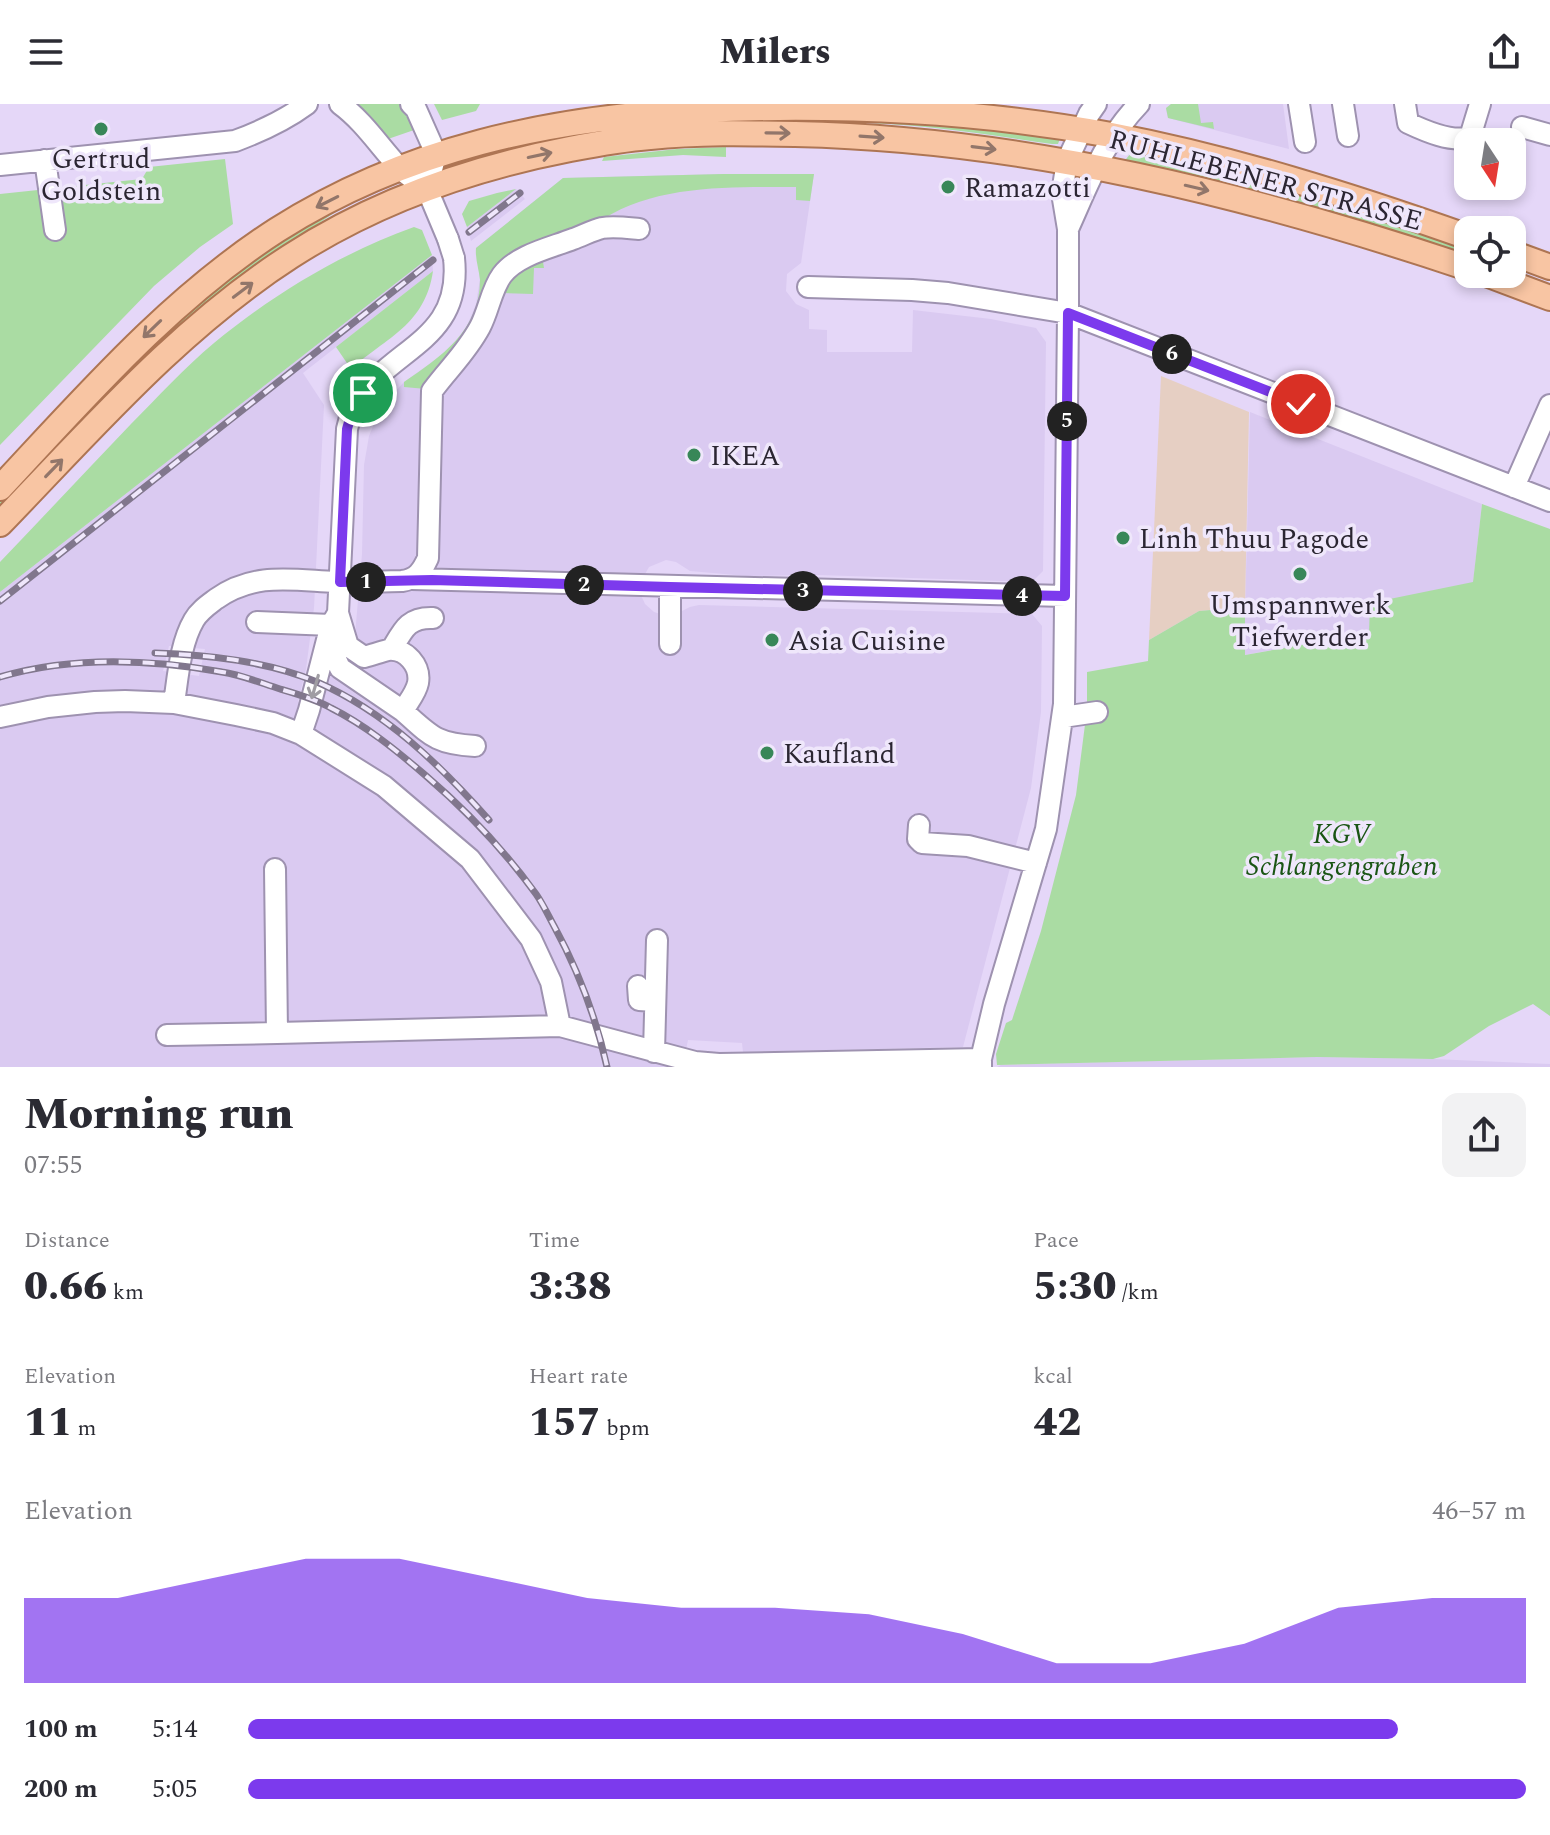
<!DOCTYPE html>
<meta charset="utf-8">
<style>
:root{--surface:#fff;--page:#f2f2f3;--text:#2b2b33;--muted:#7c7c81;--accent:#7c3aed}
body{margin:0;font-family:Spectral,serif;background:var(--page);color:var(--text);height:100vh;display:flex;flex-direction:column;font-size:30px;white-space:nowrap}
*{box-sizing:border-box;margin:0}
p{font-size:26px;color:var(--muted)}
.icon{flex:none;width:44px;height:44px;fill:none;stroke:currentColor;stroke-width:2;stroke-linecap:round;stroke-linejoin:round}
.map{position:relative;height:963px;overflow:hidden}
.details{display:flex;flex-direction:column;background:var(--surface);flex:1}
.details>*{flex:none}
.needle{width:52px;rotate:168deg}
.tools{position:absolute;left:1454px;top:24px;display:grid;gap:16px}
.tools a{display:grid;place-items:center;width:72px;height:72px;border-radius:16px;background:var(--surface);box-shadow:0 4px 12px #0003;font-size:40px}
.pin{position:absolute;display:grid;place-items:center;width:68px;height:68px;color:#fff;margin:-34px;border:4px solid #fff;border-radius:50%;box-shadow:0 2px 8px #0007}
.km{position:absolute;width:40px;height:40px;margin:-20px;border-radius:50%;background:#222;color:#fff;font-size:22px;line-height:40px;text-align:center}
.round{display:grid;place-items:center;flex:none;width:84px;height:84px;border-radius:16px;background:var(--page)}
.head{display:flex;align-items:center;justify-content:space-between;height:136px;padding:0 24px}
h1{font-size:44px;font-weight:800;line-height:60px}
.stats{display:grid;grid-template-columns:repeat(3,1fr);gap:12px;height:136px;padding:8px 24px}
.stats div{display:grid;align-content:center}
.stats b{font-size:40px;font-weight:800}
.stats small{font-size:22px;font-weight:400}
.stats p{font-size:22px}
.chart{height:224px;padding:16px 24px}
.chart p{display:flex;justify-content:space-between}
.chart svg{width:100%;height:144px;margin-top:8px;fill:var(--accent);opacity:.7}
ul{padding:0 24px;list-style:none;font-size:26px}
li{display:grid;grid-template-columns:128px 96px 1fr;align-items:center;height:60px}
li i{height:20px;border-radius:10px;background:var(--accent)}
header{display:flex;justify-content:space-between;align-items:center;height:104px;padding:0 24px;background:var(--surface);font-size:36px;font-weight:800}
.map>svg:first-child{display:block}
.built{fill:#dacaf1;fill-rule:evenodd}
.education{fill:#e6cfc3}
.green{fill:#aadca3}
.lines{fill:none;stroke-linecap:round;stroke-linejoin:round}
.minor-casing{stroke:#9e92b0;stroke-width:24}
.major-casing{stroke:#ae7553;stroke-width:28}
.minor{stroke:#fff;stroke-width:20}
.major{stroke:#f8c5a3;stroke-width:24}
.rail-casing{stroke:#81778d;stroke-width:7}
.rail{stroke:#efe7fb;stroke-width:4;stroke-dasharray:12;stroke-linecap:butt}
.minor-bridge-casing{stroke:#9e92b0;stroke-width:24;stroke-linecap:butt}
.minor-bridge{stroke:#fff;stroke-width:20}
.oneway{stroke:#92766a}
.oneway2{stroke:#a09da3}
.route-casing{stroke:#fff;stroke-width:16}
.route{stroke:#7c3aed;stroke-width:10}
.poi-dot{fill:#388758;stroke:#efe7fb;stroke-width:3}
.labels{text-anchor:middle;stroke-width:7;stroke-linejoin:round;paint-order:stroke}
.poi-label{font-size:28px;fill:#2b2632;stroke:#efe7fb;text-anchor:start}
.street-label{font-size:28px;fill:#2b2632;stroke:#efe7fb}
.park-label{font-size:28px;font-style:italic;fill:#1a5514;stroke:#efe7fb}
</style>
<header><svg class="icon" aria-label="menu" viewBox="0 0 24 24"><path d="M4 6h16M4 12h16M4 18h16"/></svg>Milers<svg class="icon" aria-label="share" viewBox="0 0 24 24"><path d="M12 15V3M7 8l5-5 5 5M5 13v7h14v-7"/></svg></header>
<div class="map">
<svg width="1550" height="963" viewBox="0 0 1550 963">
<rect width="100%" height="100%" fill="#e5d7f8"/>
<!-- built -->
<path class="built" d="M1171,0H1283L1289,45L1168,14L1166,5Z
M723,70H814L801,159L787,170L786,187L796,200L809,206V225L827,226V248H912L913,206L991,215L1036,224L1046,238L1043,467L1032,478L818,471L747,472L690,467L676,458L666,456L649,463L640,479V489L645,500L654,508L664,511L676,510L690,503L699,501L1032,510L1042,522L1041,608L1031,684L963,943L743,948L742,939L688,936L686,946L586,917L555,930L634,953L697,963H0V488L432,151L433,167L303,269L324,301L314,504L306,565L298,598L317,607L325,572L355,531L362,450L364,361L369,332L381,303L404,278L449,246L466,224L476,200L480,175L476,144L563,74ZM169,542L205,545L199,572L163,567Z
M516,85L525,95L471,137L467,123Z
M1250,308L1482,400L1473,479L1369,529L1244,551Z
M1317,953L1433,955L1550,960V963H997L1001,961L1105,958Z"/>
<!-- education -->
<path class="education" d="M1161,272L1249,308L1245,503L1199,507L1149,536Z"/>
<!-- green -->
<path class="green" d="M355,0H401L417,25L388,35Z
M434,0H480L476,7L442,16Z
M1171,0H1198L1201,19L1213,18L1214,25L1168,14L1166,4Z
M837,10L1061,32L1058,40H1052C976,29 897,16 821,19L464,65L461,58L547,36L578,25Z
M726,43V53L683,51L602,57L604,53L677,45Z
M1130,50L1216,70H1236L1468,141V156L1123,59Z
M225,55L233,120L200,143L154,182L0,341V90L142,75L149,63Z
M723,70H814L810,97L796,96V83C733,83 658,80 603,115L499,159L488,175L469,226L426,285L404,283V278C441,253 480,226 480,176C479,165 475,155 476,144L563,74Z
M516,85L467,123L462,110L469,97L497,89Z
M361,94L337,107L251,165L0,410V394L142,243L283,130Z
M414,123L422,126L432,151L0,488V458C44,412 87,366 131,320C158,293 184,264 214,239C275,189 340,150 414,123Z
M537,158H543L544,164H534L533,190L502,189L513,172Z
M433,167C425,221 387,233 351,265L336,243Z
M1482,400L1550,425V912L1533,900L1489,922L1444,952L1433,955L1317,953L997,961L996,950L1006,919L1012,916L1041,827L1076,691L1087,605V568L1148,557L1149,536L1199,507L1245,503V551L1369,529L1370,499L1473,478Z"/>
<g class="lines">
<defs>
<path id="minor" d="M340,0C363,17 378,40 397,61C405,71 417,77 427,85
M411,0L416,5L436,50L427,85
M1299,0L1305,38
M1343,0L1348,32
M1405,0L1408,19C1425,27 1452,39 1470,33L1480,0
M1522,23L1550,31
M45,56L55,126
M0,61L235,37C262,27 284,17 307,0
M427,85L448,135
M1068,125C1088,81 1104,36 1139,0
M808,183L912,186L948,189L1068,209L1550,397
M1514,383L1550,301
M412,475L1065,492
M670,483V540
M338,509L331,521L327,536L340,564L403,607C408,598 416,589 418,579C421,562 406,544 388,546C380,548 372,551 364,553L348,542L338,509L347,325C349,317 351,308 355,301C388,243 463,239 454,154
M257,518L331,521
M392,545C403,526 408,513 433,514
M174,599C178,573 180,540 194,516C199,507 208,501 216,495C254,468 291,476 335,478C357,479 380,477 402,477C417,475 422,467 428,454L432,287C449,264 466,249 480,223C489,206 491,186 502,171C517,151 550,144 573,135C582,132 593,126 602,124C614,122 628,124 639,125
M403,607C431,632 436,640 475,642
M0,613L48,603L95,598L125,597L174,599L236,611L273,619L301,630L384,682L470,755L531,835L551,878L560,922
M1063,613L1097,608
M301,630L309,606L327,536
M919,721L918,735L922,739L968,742L1036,759
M275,765L277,929L560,922L695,958L719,960L981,955
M638,882L639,896L655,897
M167,931L277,929
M654,948L657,836
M981,963V955L994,900L1046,725L1064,600L1068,209V125L1062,89L1067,57L1089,10L1096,0"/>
<path id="major" d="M1512,149L1550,163
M1486,170L1550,194
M0,384C86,292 170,195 277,126C406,44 550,14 700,6C837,0 975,6 1111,31C1232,54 1352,92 1468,133
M0,420C92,325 179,224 291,152C376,97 472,64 570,45C596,40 623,35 650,33C698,28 747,29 795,30C1026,35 1250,91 1468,164"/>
</defs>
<!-- minor casing -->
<use href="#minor" class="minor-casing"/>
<!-- major casing -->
<use href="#major" class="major-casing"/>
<!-- minor -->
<use href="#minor" class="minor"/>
<!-- major -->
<use href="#major" class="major"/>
<defs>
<path id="rail" d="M469,128L520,89
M0,497L433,156
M155,549C209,551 267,557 317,578C386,608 440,661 489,716
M0,573C71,552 149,555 222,568C242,571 261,579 280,585C297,590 315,595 331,604C365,621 396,646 425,671C466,706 504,746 536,790C543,800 548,811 554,822C578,866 596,913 607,963"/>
</defs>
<!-- rail casing -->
<use href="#rail" class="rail-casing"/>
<!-- rail -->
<use href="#rail" class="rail"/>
<defs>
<path id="minor-bridge" d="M448,135L454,154"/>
</defs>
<!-- minor-bridge casing -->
<use href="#minor-bridge" class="minor-bridge-casing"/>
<!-- minor-bridge -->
<use href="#minor-bridge" class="minor-bridge"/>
</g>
<!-- one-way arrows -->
<defs><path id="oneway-shaft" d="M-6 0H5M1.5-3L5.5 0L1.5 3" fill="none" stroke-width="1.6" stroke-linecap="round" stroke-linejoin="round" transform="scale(2)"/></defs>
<g class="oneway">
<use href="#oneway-shaft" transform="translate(778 29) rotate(1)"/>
<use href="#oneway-shaft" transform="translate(872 33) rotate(4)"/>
<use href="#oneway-shaft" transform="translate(984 44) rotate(7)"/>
<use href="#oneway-shaft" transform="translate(540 51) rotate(-12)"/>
<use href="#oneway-shaft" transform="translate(1197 84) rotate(13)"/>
<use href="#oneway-shaft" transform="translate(327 98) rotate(153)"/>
<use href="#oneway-shaft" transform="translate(243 186) rotate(-37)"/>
<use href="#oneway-shaft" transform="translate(152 225) rotate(136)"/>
<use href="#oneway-shaft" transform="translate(54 364) rotate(-46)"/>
</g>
<use class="oneway2" href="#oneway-shaft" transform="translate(315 583) rotate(106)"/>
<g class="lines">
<defs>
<path id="route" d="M363,289L353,304L347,325L340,478L432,476L670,483L1065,492L1068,209L1301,300"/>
</defs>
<!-- route casing -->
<use href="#route" class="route-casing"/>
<!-- route -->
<use href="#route" class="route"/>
</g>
<!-- markers -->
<g class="poi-dot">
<circle cx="101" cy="25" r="8"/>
<circle cx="948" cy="83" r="8"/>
<circle cx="694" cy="351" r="8"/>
<circle cx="1123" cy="434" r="8"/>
<circle cx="1300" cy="470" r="8"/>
<circle cx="772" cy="536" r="8"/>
<circle cx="767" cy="649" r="8"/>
</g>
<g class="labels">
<!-- poi labels -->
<g class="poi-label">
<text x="101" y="64" text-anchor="middle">Gertrud<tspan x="101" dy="32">Goldstein</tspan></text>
<text x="964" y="93">Ramazotti</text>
<text x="710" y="361">IKEA</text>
<text x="1139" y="444">Linh Thuu Pagode</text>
<text x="1300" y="510" text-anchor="middle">Umspannwerk<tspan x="1300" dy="32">Tiefwerder</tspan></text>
<text x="788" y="546">Asia Cuisine</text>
<text x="783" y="659">Kaufland</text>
</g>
<!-- street labels -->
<g class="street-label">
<text transform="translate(1266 75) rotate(15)" y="10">RUHLEBENER STRASSE</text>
</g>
<!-- park labels -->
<g class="park-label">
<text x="1342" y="739">KGV<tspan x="1342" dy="32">Schlangengraben</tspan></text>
</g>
</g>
</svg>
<div class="tools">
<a><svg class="needle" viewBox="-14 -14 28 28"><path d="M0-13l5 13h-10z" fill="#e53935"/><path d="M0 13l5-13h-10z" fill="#7c7c81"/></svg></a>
<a><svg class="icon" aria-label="locate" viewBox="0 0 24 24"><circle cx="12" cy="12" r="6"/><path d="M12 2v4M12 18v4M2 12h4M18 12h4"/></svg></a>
</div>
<div class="pin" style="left:363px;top:289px;background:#1e9e55"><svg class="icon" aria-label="arrive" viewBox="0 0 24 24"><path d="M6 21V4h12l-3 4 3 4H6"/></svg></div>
<div class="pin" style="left:1301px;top:300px;background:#d93025"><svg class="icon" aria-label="check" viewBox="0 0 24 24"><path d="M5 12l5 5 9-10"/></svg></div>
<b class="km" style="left:366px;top:478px">1</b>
<b class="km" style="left:584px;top:481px">2</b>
<b class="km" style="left:803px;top:487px">3</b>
<b class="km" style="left:1022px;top:492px">4</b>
<b class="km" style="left:1067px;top:317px">5</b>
<b class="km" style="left:1172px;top:250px">6</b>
</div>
<section class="details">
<div class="head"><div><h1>Morning run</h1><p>07:55</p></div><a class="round"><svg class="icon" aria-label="share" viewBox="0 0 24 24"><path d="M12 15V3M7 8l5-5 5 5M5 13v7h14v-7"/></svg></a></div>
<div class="stats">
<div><p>Distance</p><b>0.66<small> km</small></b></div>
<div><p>Time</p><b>3:38</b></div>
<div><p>Pace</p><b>5:30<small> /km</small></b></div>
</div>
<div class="stats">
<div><p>Elevation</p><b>11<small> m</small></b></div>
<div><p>Heart rate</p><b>157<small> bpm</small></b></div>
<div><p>kcal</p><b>42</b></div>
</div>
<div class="chart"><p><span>Elevation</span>46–57 m</p>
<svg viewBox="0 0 160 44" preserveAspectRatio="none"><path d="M0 44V18L10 18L20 12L30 6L40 6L50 12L60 18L70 21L80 21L90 23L100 29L110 38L120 38L130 32L140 21L150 18L160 18V44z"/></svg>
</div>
<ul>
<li><b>100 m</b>5:14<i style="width:90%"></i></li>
<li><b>200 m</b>5:05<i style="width:100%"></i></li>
</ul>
</section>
